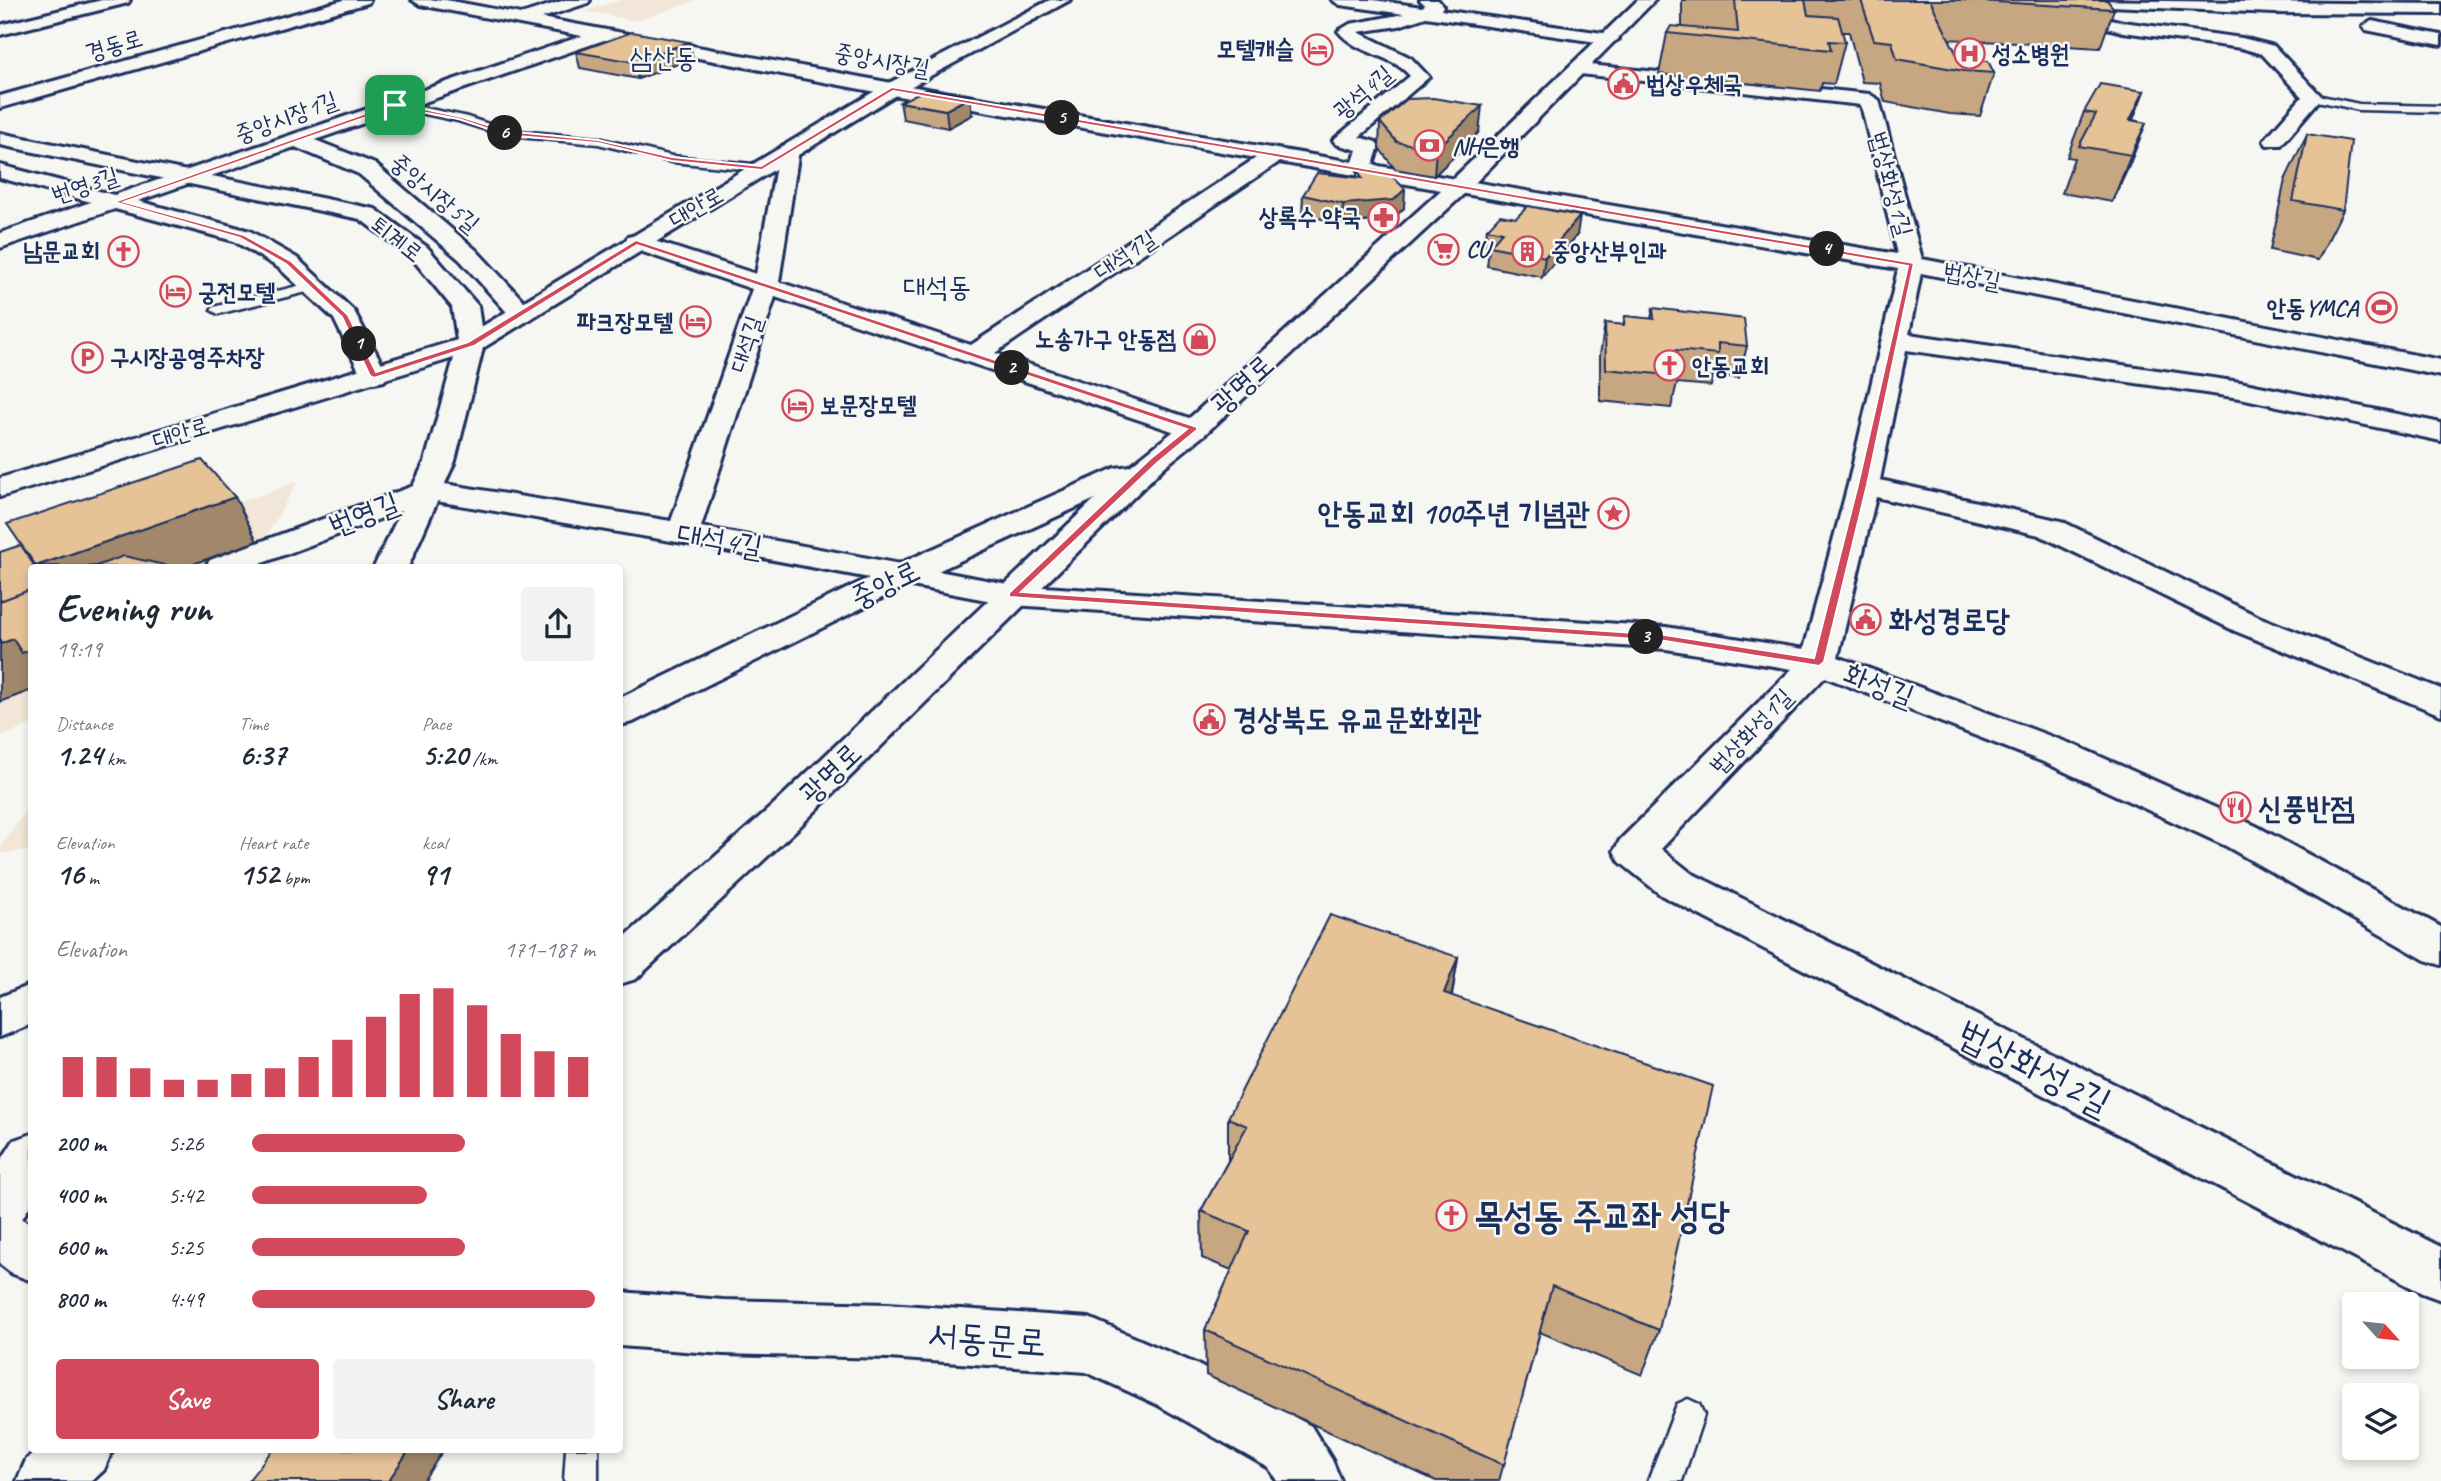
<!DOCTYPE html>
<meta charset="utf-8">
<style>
:root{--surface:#fff;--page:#f2f2f3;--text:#1f2937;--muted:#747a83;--accent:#d1495b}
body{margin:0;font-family:Caveat,"Poor Story",sans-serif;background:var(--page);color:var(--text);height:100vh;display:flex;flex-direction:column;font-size:26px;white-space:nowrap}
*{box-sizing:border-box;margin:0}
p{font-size:23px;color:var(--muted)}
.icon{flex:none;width:38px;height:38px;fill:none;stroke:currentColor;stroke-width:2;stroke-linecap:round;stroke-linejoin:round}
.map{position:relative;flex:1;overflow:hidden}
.panel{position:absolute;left:28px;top:564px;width:595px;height:889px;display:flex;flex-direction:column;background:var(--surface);border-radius:7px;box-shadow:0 4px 10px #0003}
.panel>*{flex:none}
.needle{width:46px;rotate:117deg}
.buttons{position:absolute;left:2342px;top:1292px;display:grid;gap:14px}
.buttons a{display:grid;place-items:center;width:77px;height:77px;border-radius:7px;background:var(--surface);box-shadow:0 4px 10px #0003;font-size:35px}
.pin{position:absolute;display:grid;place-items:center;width:60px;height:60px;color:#fff;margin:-30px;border-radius:14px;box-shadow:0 4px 10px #0006}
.km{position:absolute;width:35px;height:35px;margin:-18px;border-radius:50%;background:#222;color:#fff;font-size:19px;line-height:35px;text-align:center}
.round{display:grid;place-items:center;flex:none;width:74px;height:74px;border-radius:7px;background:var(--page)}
.summary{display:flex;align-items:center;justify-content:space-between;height:119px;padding:0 28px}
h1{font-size:38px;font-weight:700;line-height:52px}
.figures{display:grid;grid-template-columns:repeat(3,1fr);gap:10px;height:119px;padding:7px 28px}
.figures div{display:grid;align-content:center}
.figures b{font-size:30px;font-weight:700}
.figures small{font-size:19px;font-weight:400}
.figures p{font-size:19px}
.chart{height:196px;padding:14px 28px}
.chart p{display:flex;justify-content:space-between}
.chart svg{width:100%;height:126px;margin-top:7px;stroke:var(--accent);stroke-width:6}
.primary-button{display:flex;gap:14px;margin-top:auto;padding:14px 28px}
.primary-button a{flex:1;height:80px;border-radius:7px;background:var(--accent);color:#fff;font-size:28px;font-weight:700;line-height:80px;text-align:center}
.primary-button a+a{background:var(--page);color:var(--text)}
ul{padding:0 28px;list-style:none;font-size:23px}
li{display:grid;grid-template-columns:112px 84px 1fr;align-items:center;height:52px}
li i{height:18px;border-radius:9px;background:var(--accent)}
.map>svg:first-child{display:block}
.built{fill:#f1e6d7}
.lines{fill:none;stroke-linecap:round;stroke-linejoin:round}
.lane-casing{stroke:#1b2f5e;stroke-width:5}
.street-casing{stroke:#1b2f5e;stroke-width:6}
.secondary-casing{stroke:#1b2f5e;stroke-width:6}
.lane{fill:#f6f6f2;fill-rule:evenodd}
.street{fill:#f6f6f2;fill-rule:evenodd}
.secondary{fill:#f6f6f2;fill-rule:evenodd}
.wall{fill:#c6a782;stroke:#1b2f5e;stroke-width:2}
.shaded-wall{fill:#a1886a;stroke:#1b2f5e;stroke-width:2}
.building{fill:#e6c297;stroke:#1b2f5e;stroke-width:2}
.route{fill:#d1495b;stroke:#fff;stroke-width:2;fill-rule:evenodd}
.labels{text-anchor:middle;stroke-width:5;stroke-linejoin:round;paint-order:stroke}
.far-street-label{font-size:24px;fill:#1b2f5e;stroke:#f6f6f2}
.far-poi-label{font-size:24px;font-weight:bold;fill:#1b2f5e;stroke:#f6f6f2;text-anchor:start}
.far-quarter-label{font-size:28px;fill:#1b2f5e;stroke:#f6f6f2}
.street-label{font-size:30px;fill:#1b2f5e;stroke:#f6f6f2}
.poi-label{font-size:30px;font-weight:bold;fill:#1b2f5e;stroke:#f6f6f2;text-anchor:start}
.near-street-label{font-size:37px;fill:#1b2f5e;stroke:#f6f6f2}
.near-poi-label{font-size:37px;font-weight:bold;fill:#1b2f5e;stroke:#f6f6f2;text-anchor:start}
</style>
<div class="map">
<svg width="2441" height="1481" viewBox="0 0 2441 1481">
<rect width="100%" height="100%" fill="#f6f6f2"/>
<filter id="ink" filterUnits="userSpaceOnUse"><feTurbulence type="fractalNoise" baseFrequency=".0143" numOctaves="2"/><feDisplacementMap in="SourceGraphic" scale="14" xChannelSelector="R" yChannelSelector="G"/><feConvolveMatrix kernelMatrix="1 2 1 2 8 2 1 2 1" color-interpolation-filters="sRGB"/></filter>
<g filter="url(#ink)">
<!-- built -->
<path class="built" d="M621,0H696L636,21L586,11Z
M297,482L249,567H57Z
M31,576V724L0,737V587Z
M31,805V850L0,853V847Z"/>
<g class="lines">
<defs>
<path id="lane" d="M2312,94L2359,104L2441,106V112L2359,110L2308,99V95Z
M395,102L464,116L507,130L598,138L672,156L762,165L768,168L762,171L672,162L598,144L506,136L458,121L391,107V103Z
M314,282L319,283V289L218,314L211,310L213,307Z
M1688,1399L1699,1404L1704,1415L1682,1481H1648L1677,1404Z
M566,1449H598V1481H564Z"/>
<path id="street" d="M102,0H130L128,3L0,35V25Z
M412,0H446L521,14L565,0H590L588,3L542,18L892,83L1353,162L1357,150L1336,144L1333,140L1410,76C1391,53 1357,55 1338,31L1350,24L1404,14L1340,5L1332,0H1374L1422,7L1425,5L1420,0H1438L1443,6L1441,10L1610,34L1619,39L1610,44L1426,17L1399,26L1358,32L1411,58L1429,77L1359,137L1376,142L1379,146L1373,165L1897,254L1861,105L1580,74L1571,69L1580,64L1869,94L1879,100L1922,259L2441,360V376L1921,273L1909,334L2240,382L2441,423V441L2240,398L1906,350L1880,480L2061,521L2259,617L2441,689V715L2235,631L2039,535L1876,497L1838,657L2074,745L2256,826L2441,927V965L2425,960L2226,846L2046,763L1825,677L1661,849L1691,873L2441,1247V1300L2422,1293L1661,895L1620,862L1614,851L1620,840L1792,669L1666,649L1013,605L683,543L430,500L252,567H205L210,560L427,481L671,521L752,289L628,247L624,242L628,237L636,235L756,274L779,150L782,146H796L799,150L779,282L971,345L1256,158L892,95L604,40L315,140L375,164L476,250L531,309L535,314L531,319L522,322L513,319L460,260L359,174L295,147L138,201L250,231L297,258L354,311L388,375L384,381L374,383L364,381L334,319L279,268L234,241L115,209L0,248V233L91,202L0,178V165L114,195L582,36L420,5ZM1279,162L1898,269L1848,485L1804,649L1666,627L1013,585L701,527L775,297L1184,435L1194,438L1204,435L1209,429L1204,423L995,353Z
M2004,0H2032L2123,22L2242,38L2274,46L2322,97L2281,145H2267L2264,141L2267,137L2302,97L2262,54L2241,48L2123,32L2006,3Z
M2078,0L2441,4V14L2274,13L2086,5Z
M2372,21L2441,35V45L2366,30L2363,26Z
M32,984V1024L0,1037V997Z
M620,1292L723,1300L888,1304L1089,1318L1196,1364L1311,1426L1332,1460L1341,1481H1277L1269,1468L1156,1404L1086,1372L888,1358L723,1354L620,1346Z"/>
<path id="secondary" d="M344,0H370L368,3L0,108V96Z
M1050,0H1070L899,93L483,348L455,461L408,567H374L425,461L454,358L0,497V478L457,340L452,307L411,257L360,219L0,145V133L375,209L427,247L478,306L481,327L885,85Z
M1638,0H1655L1467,191L1204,435L1164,467L799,827L636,979L620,984V941L771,807L1095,499L916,581L633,722L620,725V698L892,567L1115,468L1130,466L1184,423L1451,181Z
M32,1134V1202L22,1219L32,1225V1281L13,1274L0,1264V1162L14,1140Z
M38,1449H113L104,1470L92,1481H17L26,1460Z"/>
</defs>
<!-- lane casing -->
<use href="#lane" class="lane-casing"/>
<!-- street casing -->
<use href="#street" class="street-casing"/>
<!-- secondary casing -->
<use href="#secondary" class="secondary-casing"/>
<!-- lane -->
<use href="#lane" class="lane"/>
<!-- street -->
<use href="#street" class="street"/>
<!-- secondary -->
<use href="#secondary" class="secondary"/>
</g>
<!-- wall -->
<path class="wall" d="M1682,0H2107L2114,9L2100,48L1949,39L1959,59L1994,73L1980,116L1950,114L1885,102L1880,83L1862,82L1849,32H1842L1845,42L1834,84L1822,83L1820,91L1659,74L1667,33L1682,27Z
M576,52L693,58L638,79L580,68Z
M2144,91L2133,120L2146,123L2128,168L2112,202L2062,193L2074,158L2067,157L2084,112Z
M900,102L972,115L948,128L903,119Z
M1380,122L1479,132L1434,176L1395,169L1379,148Z
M2307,134L2343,210L2318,260L2270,250L2285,180Z
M1357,168L1404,208L1393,219L1342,224L1302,214L1303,195L1357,177Z
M1487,229L1577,235L1542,277L1487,266L1489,250L1484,249Z
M1653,308L1747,346L1739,378L1713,375L1711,386L1677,383L1671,408L1600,401V355L1605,323L1623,325L1625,316L1651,319Z
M1458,957L1452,996L1659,1330L1642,1375L1540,1332L1499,1481H1436L1206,1375L1205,1330L1232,1270L1202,1258L1201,1211L1228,1161V1118Z"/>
<!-- shaded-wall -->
<path class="shaded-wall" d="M689,42L693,58L638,79L634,62Z
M2144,91L2127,135L2130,120Z
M970,97L972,115L948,128L946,110Z
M1482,106L1479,132L1434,176L1436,149Z
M2146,123L2128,168L2112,202L2131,155Z
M1405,189L1404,208L1393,219L1342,224L1343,204Z
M1580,216L1577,235L1542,277L1545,257Z
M235,497L257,541L185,567L36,566Z
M13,639L32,649V690L0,702V644Z
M1458,957L1450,1005L1444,993Z
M410,1449H444L423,1481H388Z"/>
<!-- building -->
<path class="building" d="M1735,0H1805L1808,15L1838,17L1845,42L1829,41L1831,50L1667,33L1671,26L1738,32Z
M1861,0H1930L1959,59L1988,61L1994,73L1964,71L1897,59L1892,42L1874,40Z
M1962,0H2107L2114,9Z
M632,32L689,42L634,62L576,52Z
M2100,84L2144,91L2130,120L2146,123L2131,155L2079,146L2096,114L2084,112Z
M926,89L970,97L946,110L900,102Z
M1433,98L1482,106L1436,149L1397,142L1380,122L1407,99Z
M2307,134L2351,141L2343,210L2293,201Z
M1357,168L1390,174L1405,189L1394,200L1343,204L1303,195L1317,173L1362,178Z
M1528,206L1580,216L1545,257L1490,246L1502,232L1487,229L1500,215L1516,218Z
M1653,308L1744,319L1747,346L1718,343V354L1676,350L1679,376L1606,369L1605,323L1624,325L1625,316L1654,319Z
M202,460L235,497L36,566L7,524Z
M21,545L35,567H32V589L0,601V552Z
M124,556L173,567H93Z
M32,589V649L22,653L13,639L0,644V601Z
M1330,915L1458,957L1444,993L1713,1086L1659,1330L1552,1286L1504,1465L1205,1330L1249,1231L1201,1211L1247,1126L1228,1118Z
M273,1449H410L388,1481H248Z"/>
</g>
<!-- route -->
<path class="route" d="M892,87L1914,263L1867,485L1824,662L1819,666L1665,641L1009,597V593L1150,459L1187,429L637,245L474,346L374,378L370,376L342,317L286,264L240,238L114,202L395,103L462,117L506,131L598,140L672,157L761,166ZM893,91L1908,266L1858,485L1814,658L1665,635L1021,592L1157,463L1197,430V427L636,240L468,342L376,372L348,315L291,261L244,235L124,202L395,107L459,119L506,135L598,143L672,161L762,170Z"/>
<!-- icons -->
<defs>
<symbol id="hotel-ring" viewBox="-11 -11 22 22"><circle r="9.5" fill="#f6f6f2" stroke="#d1495b" stroke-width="1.5"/><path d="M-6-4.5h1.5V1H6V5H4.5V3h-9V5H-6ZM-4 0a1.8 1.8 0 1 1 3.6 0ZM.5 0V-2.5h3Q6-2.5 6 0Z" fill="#d1495b"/></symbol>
<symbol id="hospital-ring" viewBox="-11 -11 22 22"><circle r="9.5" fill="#f6f6f2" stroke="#d1495b" stroke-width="1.5"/><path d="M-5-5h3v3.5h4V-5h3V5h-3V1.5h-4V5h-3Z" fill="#d1495b"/></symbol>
<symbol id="civic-ring" viewBox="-11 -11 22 22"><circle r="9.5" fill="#f6f6f2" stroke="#d1495b" stroke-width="1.5"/><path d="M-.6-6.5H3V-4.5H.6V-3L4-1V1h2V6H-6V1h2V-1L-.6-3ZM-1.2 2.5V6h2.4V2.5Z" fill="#d1495b"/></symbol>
<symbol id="bank-ring" viewBox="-11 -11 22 22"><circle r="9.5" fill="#f6f6f2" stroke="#d1495b" stroke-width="1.5"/><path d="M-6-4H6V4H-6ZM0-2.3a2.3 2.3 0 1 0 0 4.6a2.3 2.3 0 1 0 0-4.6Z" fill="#d1495b"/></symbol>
<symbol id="pharmacy-ring" viewBox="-11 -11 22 22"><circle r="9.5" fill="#f6f6f2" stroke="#d1495b" stroke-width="1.5"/><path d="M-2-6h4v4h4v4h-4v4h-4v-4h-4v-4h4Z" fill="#d1495b"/></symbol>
<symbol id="supermarket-ring" viewBox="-11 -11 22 22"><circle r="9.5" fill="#f6f6f2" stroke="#d1495b" stroke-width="1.5"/><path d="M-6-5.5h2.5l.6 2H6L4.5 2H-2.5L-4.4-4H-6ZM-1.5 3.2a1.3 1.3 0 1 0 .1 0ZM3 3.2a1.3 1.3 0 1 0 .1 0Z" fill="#d1495b"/></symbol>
<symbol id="church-ring" viewBox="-11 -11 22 22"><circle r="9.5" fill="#f6f6f2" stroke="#d1495b" stroke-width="1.5"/><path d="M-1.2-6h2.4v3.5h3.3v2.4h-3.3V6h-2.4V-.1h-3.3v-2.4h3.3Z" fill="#d1495b"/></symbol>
<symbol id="building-ring" viewBox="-11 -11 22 22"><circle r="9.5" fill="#f6f6f2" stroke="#d1495b" stroke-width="1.5"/><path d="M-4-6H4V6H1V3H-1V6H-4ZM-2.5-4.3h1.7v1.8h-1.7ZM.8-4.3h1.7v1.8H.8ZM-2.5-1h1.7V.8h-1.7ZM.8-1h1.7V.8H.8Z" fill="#d1495b"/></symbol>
<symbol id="stadium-ring" viewBox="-11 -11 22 22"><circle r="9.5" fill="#f6f6f2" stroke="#d1495b" stroke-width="1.5"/><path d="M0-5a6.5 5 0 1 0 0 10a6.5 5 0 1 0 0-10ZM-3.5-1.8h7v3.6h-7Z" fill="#d1495b"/></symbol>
<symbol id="shop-ring" viewBox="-11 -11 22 22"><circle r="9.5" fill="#f6f6f2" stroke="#d1495b" stroke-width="1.5"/><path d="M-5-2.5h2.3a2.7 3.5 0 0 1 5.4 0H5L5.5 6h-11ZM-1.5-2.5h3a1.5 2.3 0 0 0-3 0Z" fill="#d1495b"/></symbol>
<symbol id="parking-ring" viewBox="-11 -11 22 22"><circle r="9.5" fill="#f6f6f2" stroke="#d1495b" stroke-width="1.5"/><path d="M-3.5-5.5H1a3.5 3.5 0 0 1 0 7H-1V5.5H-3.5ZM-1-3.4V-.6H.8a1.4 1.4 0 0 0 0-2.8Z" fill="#d1495b"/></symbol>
<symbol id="sight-ring" viewBox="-11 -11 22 22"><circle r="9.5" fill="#f6f6f2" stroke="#d1495b" stroke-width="1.5"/><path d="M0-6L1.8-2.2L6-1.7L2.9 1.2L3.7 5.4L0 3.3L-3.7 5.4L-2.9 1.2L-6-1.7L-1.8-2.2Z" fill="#d1495b"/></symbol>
<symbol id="restaurant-ring" viewBox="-11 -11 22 22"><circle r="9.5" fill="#f6f6f2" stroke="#d1495b" stroke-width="1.5"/><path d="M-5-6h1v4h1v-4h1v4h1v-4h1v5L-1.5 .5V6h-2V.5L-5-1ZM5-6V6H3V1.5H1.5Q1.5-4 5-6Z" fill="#d1495b"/></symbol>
</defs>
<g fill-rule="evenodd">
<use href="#hotel-ring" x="1300" y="32" width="35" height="35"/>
<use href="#hospital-ring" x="1952" y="36" width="35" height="35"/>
<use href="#civic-ring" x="1606" y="66" width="35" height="35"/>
<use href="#bank-ring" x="1412" y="128" width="35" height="35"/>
<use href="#pharmacy-ring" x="1366" y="200" width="35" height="35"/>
<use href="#supermarket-ring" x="1426" y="232" width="35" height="35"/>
<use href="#church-ring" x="106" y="234" width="35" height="35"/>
<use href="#building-ring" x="1510" y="234" width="35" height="35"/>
<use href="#hotel-ring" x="158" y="274" width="35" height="35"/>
<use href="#stadium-ring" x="2364" y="290" width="35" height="35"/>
<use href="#hotel-ring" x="678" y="304" width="35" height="35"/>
<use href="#shop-ring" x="1182" y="322" width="35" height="35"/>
<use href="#parking-ring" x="70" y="340" width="35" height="35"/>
<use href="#church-ring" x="1652" y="348" width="35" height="35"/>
<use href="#hotel-ring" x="780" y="388" width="35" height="35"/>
<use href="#sight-ring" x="1596" y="496" width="35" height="35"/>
<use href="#civic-ring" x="1848" y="602" width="35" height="35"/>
<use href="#civic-ring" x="1192" y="702" width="35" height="35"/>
<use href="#restaurant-ring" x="2218" y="790" width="35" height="35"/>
<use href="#church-ring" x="1434" y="1198" width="35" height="35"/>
</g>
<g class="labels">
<!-- far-street labels -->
<g class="far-street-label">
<text transform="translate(114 45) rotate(-16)" y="8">경동로</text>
<text transform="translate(882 60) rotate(10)" y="8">중앙시장길</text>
<text transform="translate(1363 92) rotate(-40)" y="8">광석4길</text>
<text transform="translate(286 117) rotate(-20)" y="8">중앙시장1길</text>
<text transform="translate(1891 184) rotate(75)" y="8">법상화성1길</text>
<text transform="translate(85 185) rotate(-18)" y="8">번영3길</text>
<text transform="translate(435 193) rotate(40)" y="8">중앙시장5길</text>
<text transform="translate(696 207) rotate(-30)" y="8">대안로</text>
<text transform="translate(397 239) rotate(38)" y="8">퇴계로</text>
<text transform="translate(1125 255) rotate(-34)" y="8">대석1길</text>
<text transform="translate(1972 276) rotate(11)" y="8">법상길</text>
<text transform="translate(746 344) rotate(-72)" y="8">대석길</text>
<text transform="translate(181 433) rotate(-17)" y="8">대안로</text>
<text transform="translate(1751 731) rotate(-46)" y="8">법상화성1길</text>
</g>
<!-- far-poi labels -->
<g class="far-poi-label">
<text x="1294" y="57" text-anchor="end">모텔캐슬</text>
<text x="1992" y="62">성소병원</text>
<text x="1646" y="92">법상우체국</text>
<text x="1452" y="154">NH은행</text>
<text x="1361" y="225" text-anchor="end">상록수 약국</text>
<text x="1466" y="257">CU</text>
<text x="100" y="259" text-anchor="end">남문교회</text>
<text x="1551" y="259">중앙산부인과</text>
<text x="198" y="300">궁전모텔</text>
<text x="2358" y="316" text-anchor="end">안동YMCA</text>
<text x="673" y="330" text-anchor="end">파크장모텔</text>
<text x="1176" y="347" text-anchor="end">노송가구 안동점</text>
<text x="110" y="365">구시장공영주차장</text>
<text x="1692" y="374">안동교회</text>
<text x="820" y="413">보문장모텔</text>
</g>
<!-- far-quarter labels -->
<g class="far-quarter-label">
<text x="663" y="67">삼산동</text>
<text x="937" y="296">대석동</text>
</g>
<!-- street labels -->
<g class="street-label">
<text transform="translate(1242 384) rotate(-42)" y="10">광명로</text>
<text transform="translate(364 514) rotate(-21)" y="10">번영길</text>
<text transform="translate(720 540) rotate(10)" y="10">대석4길</text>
<text transform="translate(885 584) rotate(-26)" y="10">중앙로</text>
<text transform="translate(1879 685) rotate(21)" y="10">화성길</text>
<text transform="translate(830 773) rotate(-44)" y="10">광명로</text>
</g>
<!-- poi labels -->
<g class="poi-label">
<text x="1590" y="523" text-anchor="end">안동교회 100주년 기념관</text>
<text x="1889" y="630">화성경로당</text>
<text x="1233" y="729">경상북도 유교문화회관</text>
<text x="2258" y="818">신풍반점</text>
</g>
<!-- near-street labels -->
<g class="near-street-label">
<text transform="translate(2035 1067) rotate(27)" y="13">법상화성2길</text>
<text transform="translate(987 1338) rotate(4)" y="13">서동문로</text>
</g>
<!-- near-poi labels -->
<g class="near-poi-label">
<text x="1474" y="1228">목성동 주교좌 성당</text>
</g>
</g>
</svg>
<div class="buttons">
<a><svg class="needle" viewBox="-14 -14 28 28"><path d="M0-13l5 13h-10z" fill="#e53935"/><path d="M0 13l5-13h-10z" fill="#747a83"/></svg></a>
<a><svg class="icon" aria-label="layers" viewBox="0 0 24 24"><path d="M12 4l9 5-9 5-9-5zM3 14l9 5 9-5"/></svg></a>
</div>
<div class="pin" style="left:395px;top:105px;background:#1e9e55"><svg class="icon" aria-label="arrive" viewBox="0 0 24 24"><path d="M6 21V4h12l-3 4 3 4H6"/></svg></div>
<b class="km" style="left:359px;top:344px">1</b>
<b class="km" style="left:1012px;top:368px">2</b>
<b class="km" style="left:1646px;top:637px">3</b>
<b class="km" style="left:1827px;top:249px">4</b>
<b class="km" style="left:1062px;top:118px">5</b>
<b class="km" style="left:505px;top:133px">6</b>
<section class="panel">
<div class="summary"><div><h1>Evening run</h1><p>19:19</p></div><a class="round"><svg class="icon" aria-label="share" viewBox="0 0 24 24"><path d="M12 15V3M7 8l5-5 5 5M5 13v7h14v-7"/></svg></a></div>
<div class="figures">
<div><p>Distance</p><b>1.24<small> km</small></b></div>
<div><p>Time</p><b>6:37</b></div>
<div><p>Pace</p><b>5:20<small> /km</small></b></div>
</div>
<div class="figures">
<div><p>Elevation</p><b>16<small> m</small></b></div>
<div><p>Heart rate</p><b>152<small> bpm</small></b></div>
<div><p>kcal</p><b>91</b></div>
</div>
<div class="chart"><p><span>Elevation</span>171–187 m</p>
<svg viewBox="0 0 160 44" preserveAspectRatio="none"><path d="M5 44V30M15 44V30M25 44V34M35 44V38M45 44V38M55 44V36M65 44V34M75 44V30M85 44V24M95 44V16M105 44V8M115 44V6M125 44V12M135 44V22M145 44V28M155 44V30"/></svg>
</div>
<ul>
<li><b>200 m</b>5:26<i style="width:62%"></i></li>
<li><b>400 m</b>5:42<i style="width:51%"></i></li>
<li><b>600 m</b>5:25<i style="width:62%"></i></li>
<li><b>800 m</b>4:49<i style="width:100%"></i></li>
</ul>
<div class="primary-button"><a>Save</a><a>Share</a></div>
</section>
</div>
